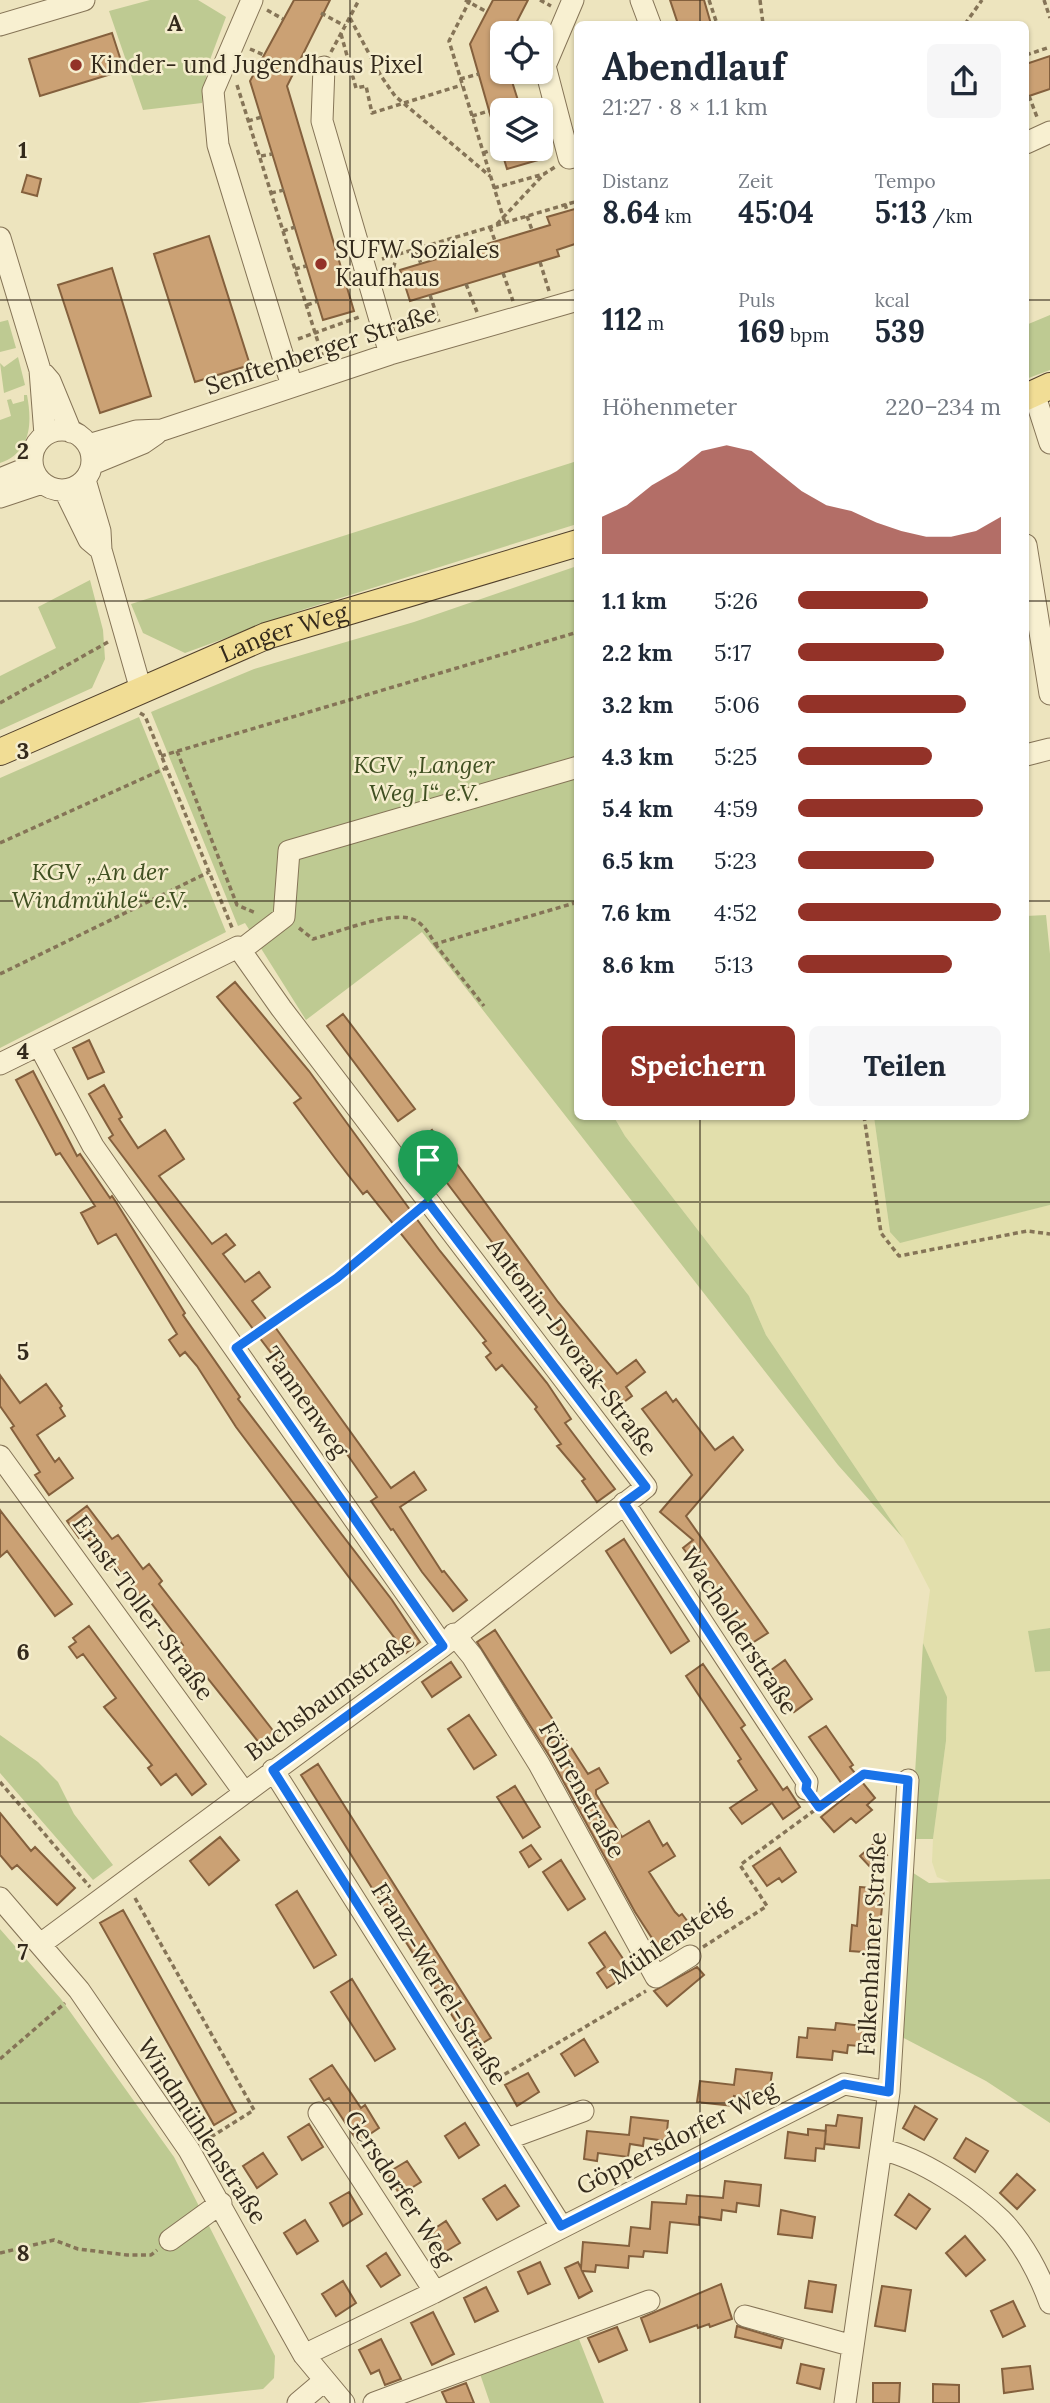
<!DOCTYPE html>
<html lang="de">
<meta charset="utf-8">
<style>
:root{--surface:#fff;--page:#f6f6f7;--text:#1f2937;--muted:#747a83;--accent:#933228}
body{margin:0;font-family:Lora,serif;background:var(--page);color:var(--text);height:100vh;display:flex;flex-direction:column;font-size:26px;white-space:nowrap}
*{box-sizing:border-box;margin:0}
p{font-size:23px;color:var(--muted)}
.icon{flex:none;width:38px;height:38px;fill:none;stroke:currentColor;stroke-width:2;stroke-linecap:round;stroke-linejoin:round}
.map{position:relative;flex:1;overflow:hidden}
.drawer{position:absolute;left:574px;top:21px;width:455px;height:1099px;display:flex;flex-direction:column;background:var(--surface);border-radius:10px;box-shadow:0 2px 5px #0004}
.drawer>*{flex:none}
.tools{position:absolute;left:490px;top:21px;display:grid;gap:14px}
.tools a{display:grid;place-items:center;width:63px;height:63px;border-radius:10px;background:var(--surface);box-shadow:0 2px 5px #0004;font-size:35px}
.pin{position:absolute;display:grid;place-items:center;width:60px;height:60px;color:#fff;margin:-72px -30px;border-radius:50% 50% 50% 0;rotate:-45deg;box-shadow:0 0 7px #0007}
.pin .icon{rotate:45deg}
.round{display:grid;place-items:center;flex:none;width:74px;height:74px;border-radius:10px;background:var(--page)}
.summary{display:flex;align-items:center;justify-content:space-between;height:119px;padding:0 28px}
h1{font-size:38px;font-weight:700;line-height:52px}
.figures{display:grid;grid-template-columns:repeat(3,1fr);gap:10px;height:119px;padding:7px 28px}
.figures div{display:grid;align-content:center}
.figures b{font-size:30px;font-weight:700}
.figures small{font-size:19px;font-weight:400}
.figures p{font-size:19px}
.chart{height:196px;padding:14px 28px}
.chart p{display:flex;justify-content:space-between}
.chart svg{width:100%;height:126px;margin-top:7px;fill:var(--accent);opacity:.7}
.primary-button{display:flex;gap:14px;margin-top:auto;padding:14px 28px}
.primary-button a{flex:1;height:80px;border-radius:10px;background:var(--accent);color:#fff;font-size:28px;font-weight:700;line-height:80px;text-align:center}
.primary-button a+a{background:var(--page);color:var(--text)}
ul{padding:0 28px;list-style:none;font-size:23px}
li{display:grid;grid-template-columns:112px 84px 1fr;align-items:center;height:52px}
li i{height:18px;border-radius:9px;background:var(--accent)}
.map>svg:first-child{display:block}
.farmland{fill:#e2dfac}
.green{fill:#beca92}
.building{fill:#cba174;stroke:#84603d;stroke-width:2}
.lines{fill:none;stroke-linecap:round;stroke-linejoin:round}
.minor-casing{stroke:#857457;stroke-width:23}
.major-casing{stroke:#52412c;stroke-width:28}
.path{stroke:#857457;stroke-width:3.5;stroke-dasharray:5 3.5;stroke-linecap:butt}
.minor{stroke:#f8f0d1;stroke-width:21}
.major{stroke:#f1dd95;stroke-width:26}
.route-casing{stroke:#fff;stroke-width:14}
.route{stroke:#1a73e8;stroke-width:9}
.grid{fill:none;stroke:#342a1c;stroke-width:2;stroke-opacity:0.55}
.poi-dot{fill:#933228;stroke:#f5edcd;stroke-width:2.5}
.labels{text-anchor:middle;stroke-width:5;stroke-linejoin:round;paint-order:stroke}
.poi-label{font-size:24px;fill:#342a1c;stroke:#f5edcd;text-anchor:start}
.street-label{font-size:24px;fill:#342a1c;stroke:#f5edcd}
.park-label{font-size:24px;font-style:italic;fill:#405022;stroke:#f5edcd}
.grid-label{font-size:23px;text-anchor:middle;font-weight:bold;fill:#342a1c;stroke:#f5edcd;stroke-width:5;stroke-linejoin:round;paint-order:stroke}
</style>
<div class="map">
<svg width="1050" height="2403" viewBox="0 0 1050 2403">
<rect width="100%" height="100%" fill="#ede4be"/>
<!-- farmland -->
<path class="farmland" d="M614,1117H874L890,1232L987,1220L1050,1205V1628L1029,1631L1035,1672L1050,1671V1879L952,1883L937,1877L932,1862L933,1839L946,1741L947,1698L923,1643L930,1590L903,1538L766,1335L749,1296L625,1136Z"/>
<!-- green -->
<path class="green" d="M150,0H198L226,17L208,65L202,103L143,110L109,11Z
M1050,315V370L1026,379V325Z
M8,320L16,348L0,352V322Z
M18,357L25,385L4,393L0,363L4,367Z
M24,395H27C32,422 32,452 0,463V420L11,416L7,400L11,399L13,404L24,401Z
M577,461V524L302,610L185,653L143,633L131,604Z
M577,566L578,1116L614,1117L625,1136L749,1296L766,1335L903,1538L838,1465L422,932L306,1020L245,923L238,926L151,712L254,669L414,622Z
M90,580L103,630L105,659L92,688L0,730V676L56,648L38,607Z
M139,717L226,932L0,1048V778Z
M1046,915L1050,954V1205L900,1243L890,1232L874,1117L1026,1116V916Z
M1050,1628V1671L1035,1672L1028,1631Z
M923,1643L947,1697L946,1741L933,1839H911Z
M0,1735L38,1762L58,1782L74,1814L113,1865L93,1880L0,1773Z
M907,1869L929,1883L1050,1879V2123L986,2081L898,2035Z
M0,1929L61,1999L174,2157L275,2356L274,2378L263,2389L138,2403H0Z
M577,2334L604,2403H490L479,2371Z"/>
<!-- building -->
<path class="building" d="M294,0H330L287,86L354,311L323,320L250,81Z
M493,0H528L511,33H502V72H509L521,110H502V141L498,142L470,44Z
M670,0H704L711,24H678Z
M112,33L124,70L40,96L29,59Z
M1050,56V89L1026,97V64Z
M501,149H534L538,160L507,169Z
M27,175L41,179L37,196L22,192Z
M578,208V243L557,250L559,256L410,301L400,270L550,225L547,217Z
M209,236L250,365L195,382L154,254Z
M112,268L151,396L100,413L58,285Z
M235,982L309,1071L440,1251L547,1383L571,1419L565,1423L615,1489L597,1502L582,1481L585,1479L557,1446L561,1444L535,1409L537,1407L502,1365L496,1370L486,1357L491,1353L483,1343L486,1341L367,1191L363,1194L335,1158L294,1103L301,1098L217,997Z
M343,1014L415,1109L398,1121L327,1026Z
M89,1040L104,1072L88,1079L73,1048Z
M33,1071L77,1156L80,1154L110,1198L112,1196L116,1202L185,1313L183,1315L240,1397L238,1399L392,1600L420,1642L406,1653L236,1427L197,1366L185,1352L180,1356L169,1340L177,1334L116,1234L98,1244L81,1213L95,1206L60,1153L56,1155L16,1080Z
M104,1085L122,1117L119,1119L138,1148L165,1130L184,1159L159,1176L212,1244L226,1234L235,1245L223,1254L245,1282L259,1272L270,1287L252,1301L273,1328L275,1327L391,1488L414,1472L426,1490L400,1507L442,1572L444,1571L467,1600L453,1611L422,1572L393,1529L391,1530L371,1501L377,1497L342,1447L109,1138L113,1135L89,1094Z
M432,1130L558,1302L617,1374L636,1360L645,1372L626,1387L632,1396L617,1407L416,1142Z
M0,1375L20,1403L46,1384L62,1406L60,1408L65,1416L37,1435L55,1462L59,1458L73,1478L49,1495L35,1475L40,1472L11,1428L14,1426L0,1406Z
M666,1392L673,1402L676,1399L715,1450L733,1437L743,1450L686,1516L768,1633L749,1645L722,1606L725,1605L683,1548L693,1540L660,1512L692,1475L642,1409Z
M87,1506L112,1539L118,1535L143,1569L149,1564L162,1581L159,1584L278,1737L264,1749L205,1675L200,1679L178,1649L183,1645L145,1595L141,1598L114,1564L109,1568L85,1534L79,1538L67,1521Z
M0,1510L72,1604L55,1616L7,1551L0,1557Z
M624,1539L689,1641L671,1653L606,1551Z
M89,1626L206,1784L192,1795L176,1774L161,1785L148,1768L152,1765L104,1707L116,1698L83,1654L77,1658L69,1647L76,1642L73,1638Z
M495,1630L588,1774L599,1768L608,1783L596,1790V1794L622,1837L649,1821L663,1846L667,1843L675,1856L649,1872L675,1912L679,1916L682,1914L694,1930L661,1952L635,1912L550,1757L477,1642Z
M785,1660L812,1699L794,1712L767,1673Z
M451,1662L461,1677L432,1697L422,1682Z
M703,1664L745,1725L741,1728L783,1790L787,1787L800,1807L783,1819L772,1803L742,1824L730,1808L757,1790L738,1761L741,1759L686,1676Z
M469,1715L496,1755L474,1769L448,1729Z
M826,1726L853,1765L850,1767L875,1798L867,1805L872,1810L856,1823L851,1818L834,1832L821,1817L849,1794L809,1737Z
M318,1764L491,2038L473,2049L301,1775Z
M515,1786L540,1827L523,1838L497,1797Z
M0,1813L31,1851L35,1847L75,1888L57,1905L17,1865L12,1869L0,1855Z
M220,1837L239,1860L209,1885L190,1861Z
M876,1842L887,1855L871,1868L860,1856Z
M531,1845L541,1859L529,1867L520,1852Z
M780,1848L796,1872L782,1882L779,1878L767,1886L753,1866Z
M561,1860L585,1899L568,1910L543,1872Z
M860,1887L884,1889L877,1953L850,1951L852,1925L857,1926Z
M297,1891L336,1955L314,1968L276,1905Z
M123,1910L236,2112L214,2125L100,1923Z
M605,1932L632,1972L607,1988L597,1973L605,1967L589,1943Z
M697,1967L704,1975L667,2006L654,1991Z
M352,1979L395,2049L375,2061L331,1992Z
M836,2023L872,2027L870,2047L848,2045L847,2053L833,2051L832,2060L797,2057L799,2037L807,2038L808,2028L835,2030Z
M584,2039L598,2062L575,2076L561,2054Z
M332,2065L361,2108L365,2105L379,2128L358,2142L329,2098L324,2101L310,2079Z
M736,2069L772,2073L769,2093L748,2091L747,2098L734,2096L733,2106L697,2102L700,2081L734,2085Z
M528,2073L539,2092L517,2106L505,2085Z
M915,2106L937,2119L924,2140L903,2128Z
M838,2115L862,2118L859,2148L825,2144L826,2125L836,2126Z
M631,2117L668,2121L666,2141L644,2138L643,2146L630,2144L628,2157L598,2153L597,2161L584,2159L587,2131L629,2135Z
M465,2123L479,2145L459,2158L445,2136Z
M309,2124L323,2147L302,2160L288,2137Z
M808,2129L826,2131L824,2149L816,2148L815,2161L785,2158L788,2132L808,2135Z
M966,2138L988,2151L975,2172L954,2158Z
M263,2153L277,2174L257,2188L243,2166Z
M407,2161L421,2182L400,2195L387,2173Z
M1017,2174L1035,2190L1017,2209L1000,2193Z
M725,2181L761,2185L759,2206L737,2203L736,2212L722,2210L721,2220L699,2217V2225L670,2222L667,2253L644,2251L643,2257L629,2256L628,2268L596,2265L595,2272L582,2271L592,2291L579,2298L565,2268L578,2262L581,2268L583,2242L629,2246L631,2227L650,2229L652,2202L686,2204L687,2195L723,2198Z
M505,2185L519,2206L497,2220L483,2199Z
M349,2192L362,2214L343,2226L330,2203Z
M909,2194L930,2209L916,2229L895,2215Z
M781,2210L815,2217L812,2238L778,2234Z
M305,2220L318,2241L297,2254L284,2233Z
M446,2221L460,2243L438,2256L425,2235Z
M965,2236L985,2260L966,2276L946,2253Z
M386,2253L400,2275L381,2287L367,2266Z
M540,2262L550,2284L528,2294L518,2272Z
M343,2281L356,2303L336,2316L322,2294Z
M809,2281L836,2285L832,2312L805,2308Z
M721,2284L732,2319L710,2327L709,2324L698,2328L697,2325L650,2342L641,2318Z
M882,2286L911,2290L905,2331L875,2326Z
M486,2287L498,2311L475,2322L464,2298Z
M1013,2301L1025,2326L1003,2337L991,2311Z
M433,2312L454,2354L432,2365L411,2323Z
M737,2326L783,2340L781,2348L735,2337Z
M617,2327L627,2350L599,2362L588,2338Z
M381,2339L401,2379L385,2385L379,2370L371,2374L359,2350Z
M801,2364L824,2369L820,2389L797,2383Z
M1030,2366L1033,2389L1004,2393L1002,2369Z
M466,2383L474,2403H447L442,2392Z
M873,2383H900L899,2403H873Z
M933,2384L959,2385V2403H933Z"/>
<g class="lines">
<defs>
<path id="minor" d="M252,0L213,91L218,145L292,386
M573,0L545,66L569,158L578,156
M641,0L650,24
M0,25L84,0
M324,67L322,121L390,354
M1026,143L1050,132
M0,238L40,370L45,435
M44,374L50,381L71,432
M1034,393L1050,443
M32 460a30 30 0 1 1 60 0a30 30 0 1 1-60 0Z
M88,445L136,431L162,430L390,354L578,300
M92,464L143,443L156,434
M0,479L32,466
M85,480L100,531L101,550L141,690
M65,491L89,540L101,550
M0,497L42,483
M1026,545L1050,694
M1026,755L1050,749
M241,950L284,917L289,851L578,767
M39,1045L93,1146L443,1646
M0,1064L238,947L281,1008L646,1487L443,1646L42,1943
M0,1456L244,1792
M624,1503L807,1782L806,1789
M454,1634L472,1656L539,1764L656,1977L690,1956
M273,1770L561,2226
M0,1898L79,1990L189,2150L304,2355L344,2403
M319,2113L435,2292
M507,2139L583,2111
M882,2150C919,2157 974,2193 1001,2220C1023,2242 1040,2275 1050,2303
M170,2240L221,2203
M745,2316L853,2346
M304,2355L435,2292L844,2084L889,2092
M298,2403L324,2381
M374,2403L649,2301
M845,2403L889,2092L908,1780"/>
<g id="major">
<path d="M1026,397L1050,386"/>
<path id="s1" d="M0,752L266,636L578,543"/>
</g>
</defs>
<!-- minor casing -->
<use href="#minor" class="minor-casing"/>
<!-- major casing -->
<use href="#major" class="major-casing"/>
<!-- path -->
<path class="path" d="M465,0L487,12
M470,0L449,41L505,223
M540,0L551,6
M709,0L717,24
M760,0L763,24
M1044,0L1050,18
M267,10L283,19
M321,13L345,26
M350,18L381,76L395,96L490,176
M965,24L982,0
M513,29L521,33
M341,34L356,88L366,86L372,113L462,85
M250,49L264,55
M331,52L359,0
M1026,55L1050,47
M460,79L479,74
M237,85L323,358
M1029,96L1037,117
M520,107L537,102
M472,116L489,111
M248,121L262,117
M483,153L500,147
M261,156L272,154
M494,188L544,174L555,167
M271,193L284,190
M565,204L567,211
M527,216L532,230
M497,224L542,176
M490,227L495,241
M283,231L295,227
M454,238L459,252
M416,250L421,264
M382,259L578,201
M540,262L549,291
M295,269L306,266
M503,273L513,301
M389,284L397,255
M466,284L477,312
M430,295L439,322
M307,305L318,301
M298,339L359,317
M0,703L108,642
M140,713L145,716L233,930
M177,751L237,905L256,913
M161,756L578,632
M0,843L166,768
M299,928L313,939C338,932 385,913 409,918C422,921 429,933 435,944L578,902
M435,944L484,1006
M0,974L209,872
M864,1116L881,1233L899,1256L1027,1231L1050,1234
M249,1339L337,1278L416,1213
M0,1782L90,1887
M819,1807L865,1774L889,1777
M135,1898L254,2110L203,2142
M703,1947L767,1906L740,1865L819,1807L816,1804
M0,2059L65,2003
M490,2083L646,1991
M0,2253L54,2240L78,2249L127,2255H151L157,2250"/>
<!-- minor -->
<use href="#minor" class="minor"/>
<!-- major -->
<use href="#major" class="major"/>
</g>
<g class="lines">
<defs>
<path id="route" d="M428,1202L646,1487L624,1503L807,1782L806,1789L819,1807L864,1774L908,1780L889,2092L844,2084L561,2226L273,1770L443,1646L236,1348L337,1278Z"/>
</defs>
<!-- route casing -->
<use href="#route" class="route-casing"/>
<!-- route -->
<use href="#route" class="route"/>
</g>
<!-- grid -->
<path class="grid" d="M350,0V2403M700,0V24M0,300H578M1026,300H1050M0,601H578M1026,601H1050M0,901H578M1026,901H1050M700,1116V2403M0,1202H1050M0,1502H1050M0,1802H1050M0,2103H1050"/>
<!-- markers -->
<g class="poi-dot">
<circle cx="76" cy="65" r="7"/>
<circle cx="321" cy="264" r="7"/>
</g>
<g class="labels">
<!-- poi labels -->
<g class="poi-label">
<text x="90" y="73">Kinder- und Jugendhaus Pixel</text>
<text x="335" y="258">SUFW Soziales<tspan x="335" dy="28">Kaufhaus</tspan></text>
</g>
<!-- street labels -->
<g class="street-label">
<text transform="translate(321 350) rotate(-18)" y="8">Senftenberger Straße</text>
<text dy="8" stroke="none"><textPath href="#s1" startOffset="308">Langer Weg</textPath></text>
<text transform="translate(572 1347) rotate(53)" y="8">Antonin-Dvorak-Straße</text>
<text transform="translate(306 1402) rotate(55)" y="8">Tannenweg</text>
<text transform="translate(143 1608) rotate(54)" y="8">Ernst-Toller-Straße</text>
<text transform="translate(739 1631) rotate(57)" y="8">Wacholderstraße</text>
<text transform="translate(330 1696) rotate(-36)" y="8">Buchsbaumstraße</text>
<text transform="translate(582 1790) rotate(61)" y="8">Föhrenstraße</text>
<text transform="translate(670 1940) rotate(-34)" y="8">Mühlensteig</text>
<text transform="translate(872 1944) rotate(-87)" y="8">Falkenhainer Straße</text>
<text transform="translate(439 1984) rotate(58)" y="8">Franz-Werfel-Straße</text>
<text transform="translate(202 2131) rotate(57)" y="8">Windmühlenstraße</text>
<text transform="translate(677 2138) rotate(-27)" y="8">Göppersdorfer Weg</text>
<text transform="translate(399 2188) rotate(57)" y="8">Gersdorfer Weg</text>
</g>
<!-- park labels -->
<g class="park-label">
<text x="424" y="773">KGV „Langer<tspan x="424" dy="28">Weg I“ e.V.</tspan></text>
<text x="100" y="880">KGV „An der<tspan x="100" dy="28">Windmühle“ e.V.</tspan></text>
</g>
</g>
<g class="grid-label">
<text x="175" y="31">A</text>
<text x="23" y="158">1</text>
<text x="23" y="459">2</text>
<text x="23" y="759">3</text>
<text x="23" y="1059">4</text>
<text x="23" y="1360">5</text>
<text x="23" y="1660">6</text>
<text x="23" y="1960">7</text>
<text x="23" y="2261">8</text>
</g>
</svg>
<div class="tools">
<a><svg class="icon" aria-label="locate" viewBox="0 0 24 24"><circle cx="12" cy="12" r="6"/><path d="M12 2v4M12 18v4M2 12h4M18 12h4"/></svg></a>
<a><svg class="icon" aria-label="layers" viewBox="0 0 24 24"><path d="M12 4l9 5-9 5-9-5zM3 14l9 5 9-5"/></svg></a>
</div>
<div class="pin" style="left:428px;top:1202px;background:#1e9e55"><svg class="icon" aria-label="arrive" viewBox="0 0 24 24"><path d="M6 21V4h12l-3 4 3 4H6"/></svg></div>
<section class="drawer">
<div class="summary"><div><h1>Abendlauf</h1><p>21:27 · 8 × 1.1 km</p></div><a class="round"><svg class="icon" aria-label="share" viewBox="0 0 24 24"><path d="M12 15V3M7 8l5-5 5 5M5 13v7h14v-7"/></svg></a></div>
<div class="figures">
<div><p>Distanz</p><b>8.64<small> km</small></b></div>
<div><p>Zeit</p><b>45:04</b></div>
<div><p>Tempo</p><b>5:13<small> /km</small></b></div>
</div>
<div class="figures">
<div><b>112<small> m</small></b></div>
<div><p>Puls</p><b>169<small> bpm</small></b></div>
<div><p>kcal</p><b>539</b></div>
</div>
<div class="chart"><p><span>Höhenmeter</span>220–234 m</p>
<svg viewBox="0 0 160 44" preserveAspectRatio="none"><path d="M0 44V31L10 27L20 20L30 15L40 8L50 6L60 8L70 15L80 22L90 27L100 29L110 33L120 36L130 38L140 38L150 36L160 31V44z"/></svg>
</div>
<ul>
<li><b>1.1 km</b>5:26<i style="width:64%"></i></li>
<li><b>2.2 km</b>5:17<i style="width:72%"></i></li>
<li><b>3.2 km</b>5:06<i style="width:83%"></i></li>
<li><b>4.3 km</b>5:25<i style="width:66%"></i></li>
<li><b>5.4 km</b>4:59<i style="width:91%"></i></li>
<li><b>6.5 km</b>5:23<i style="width:67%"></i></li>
<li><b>7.6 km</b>4:52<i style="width:100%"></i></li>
<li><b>8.6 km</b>5:13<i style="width:76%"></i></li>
</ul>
<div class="primary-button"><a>Speichern</a><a>Teilen</a></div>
</section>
</div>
